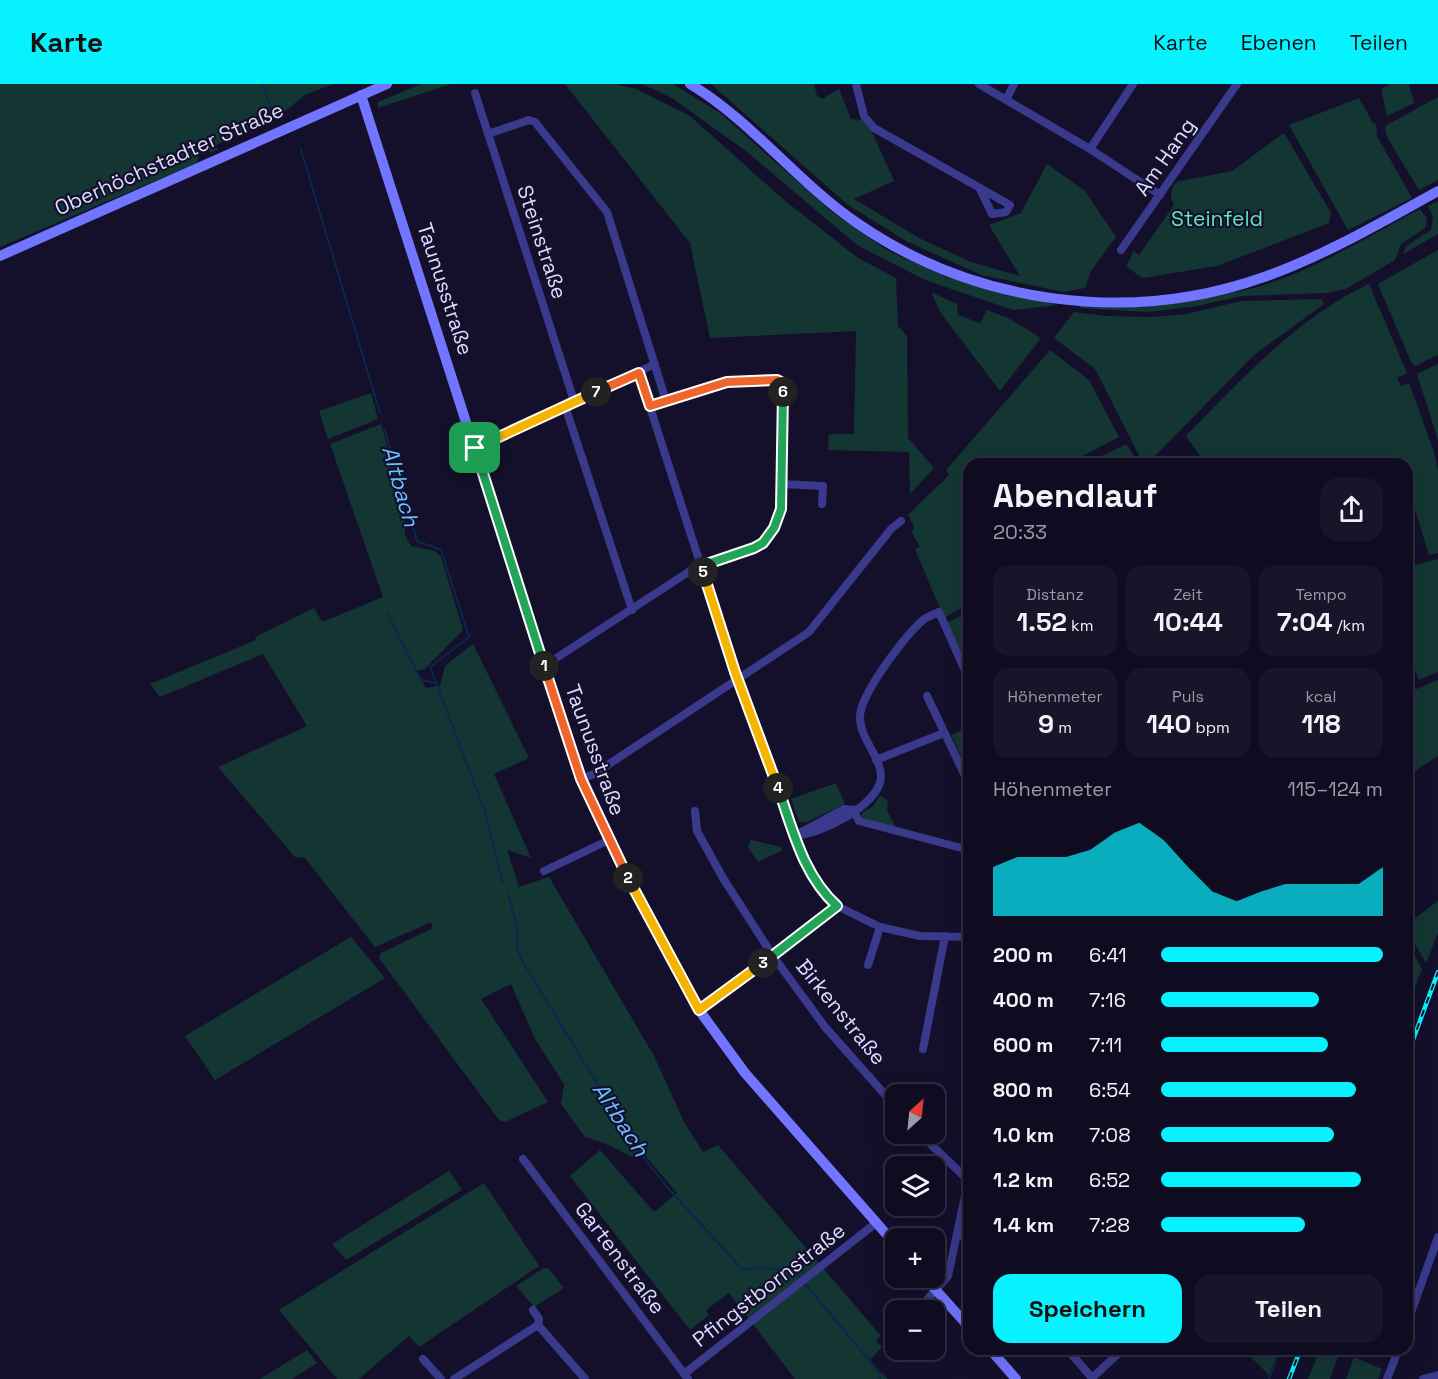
<!DOCTYPE html>
<html lang="de">
<meta charset="utf-8">
<style>
:root{--surface:#0f0c21;--page:#18152a;--text:#f1f3f6;--muted:#9b9ba5;--line:#2f2c3f;--accent:#07f2ff}
body{margin:0;font-family:"Space Grotesk",sans-serif;background:var(--page);color:var(--text);height:100vh;display:flex;flex-direction:column;font-size:22px;white-space:nowrap}
*{box-sizing:border-box;margin:0}
p{font-size:20px;color:var(--muted)}
.icon{flex:none;width:33px;height:33px;fill:none;stroke:currentColor;stroke-width:2;stroke-linecap:round;stroke-linejoin:round}
.map{position:relative;flex:1;overflow:hidden}
.side{position:absolute;left:963px;top:374px;width:450px;height:897px;display:flex;flex-direction:column;background:var(--surface);border-radius:18px;box-shadow:0 6px 24px #0002,0 0 0 2px var(--line)}
.side>*{flex:none}
.needle{width:39px;rotate:27deg}
.tools{position:absolute;left:885px;top:1000px;display:grid;gap:12px}
.tools a{display:grid;place-items:center;width:60px;height:60px;border-radius:12px;background:var(--surface);box-shadow:0 6px 24px #0002,0 0 0 2px var(--line);font-size:30px}
.pin{position:absolute;display:grid;place-items:center;width:51px;height:51px;color:#fff;margin:-26px;border-radius:12px;box-shadow:0 3px 9px #0006}
.km{position:absolute;width:30px;height:30px;margin:-15px;border-radius:50%;background:#222;color:#fff;font-size:16px;line-height:30px;text-align:center}
.round{display:grid;place-items:center;flex:none;width:63px;height:63px;border-radius:18px;background:var(--page)}
.overview{display:flex;align-items:center;justify-content:space-between;height:102px;padding:0 30px}
h1{font-size:33px;font-weight:800;line-height:45px}
.metrics{display:grid;grid-template-columns:repeat(3,1fr);gap:9px;height:102px;padding:6px 30px}
.metrics div{display:grid;align-content:center;border-radius:15px;background:var(--page);text-align:center}
.metrics b{font-size:26px;font-weight:800}
.metrics small{font-size:16px;font-weight:400}
.metrics p{font-size:16px}
.chart{height:168px;padding:12px 30px}
.chart p{display:flex;justify-content:space-between}
.chart svg{width:100%;height:108px;margin-top:6px;fill:var(--accent);opacity:.7}
.cta{display:flex;gap:12px;margin-top:auto;padding:12px 30px}
.cta a{flex:1;height:69px;border-radius:18px;background:var(--accent);color:#111;font-size:24px;font-weight:800;line-height:69px;text-align:center}
.cta a+a{background:var(--page);color:var(--text)}
ul{padding:0 30px;list-style:none;font-size:20px}
li{display:grid;grid-template-columns:96px 72px 1fr;align-items:center;height:45px}
li i{height:15px;border-radius:8px;background:var(--accent)}
header{display:flex;align-items:center;gap:36px;box-sizing:border-box;height:84px;padding:0 30px;background:var(--accent);color:#111}
header strong{font-size:28px}
nav{display:flex;gap:33px;margin-inline-start:auto;font-size:21px}
.map>svg:first-child{display:block}
.green{fill:#133633}
.lines{fill:none;stroke-linecap:round;stroke-linejoin:round}
.stream{stroke:#0b2750;stroke-width:2}
.street{stroke:#3a3a8c;stroke-width:8}
.secondary{stroke:#7275ff;stroke-width:10}
.rail-casing{stroke:#07f2ff;stroke-width:4.5}
.rail{stroke:#14102c;stroke-width:2;stroke-dasharray:7;stroke-linecap:butt}
.split-1-casing{stroke:#fff;stroke-width:12}
.split-2-casing{stroke:#fff;stroke-width:12}
.split-3-casing{stroke:#fff;stroke-width:12}
.split-4-casing{stroke:#fff;stroke-width:12}
.split-5-casing{stroke:#fff;stroke-width:12}
.split-6-casing{stroke:#fff;stroke-width:12}
.split-7-casing{stroke:#fff;stroke-width:12}
.split-8-casing{stroke:#fff;stroke-width:12}
.split-1{stroke:#22a559;stroke-width:8}
.split-2{stroke:#f0652b;stroke-width:8}
.split-3{stroke:#f5b400;stroke-width:8}
.split-4{stroke:#22a559;stroke-width:8}
.split-5{stroke:#f5b400;stroke-width:8}
.split-6{stroke:#22a559;stroke-width:8}
.split-7{stroke:#f0652b;stroke-width:8}
.split-8{stroke:#f5b400;stroke-width:8}
.labels{text-anchor:middle;stroke-width:4.5;stroke-linejoin:round;paint-order:stroke}
.street-label{font-size:21px;fill:#dddbff;stroke:#14102c}
.park-label{font-size:21px;fill:#61e5be;stroke:#14102c}
.water-label{font-size:22px;font-style:italic;fill:#69c0ff;stroke:#14102c}
</style>
<header>
<strong>Karte</strong>
<nav><a>Karte</a><a>Ebenen</a><a>Teilen</a></nav>
</header>
<div class="map">
<svg width="1438" height="1295" viewBox="0 0 1438 1295">
<rect width="100%" height="100%" fill="#14102c"/>
<!-- green -->
<path class="green" d="M0,0H333L305,11L279,32L216,61L218,66L210,69L208,59L201,62L197,79L0,163Z
M421,0H451L378,24V18Z
M565,0H615L636,5L690,32L784,116L858,174L896,194L898,242L907,252L908,354L934,384L910,410L909,368L828,366L829,350H854L856,247L710,254L690,159Z
M642,0H673L720,29L832,128L888,167L947,193L1057,221L1013,226L925,196L857,161L746,67L672,14Z
M711,0H814L817,12L822,15L839,5L851,35L863,36L872,48L894,97L854,115L919,154L971,178L1020,192L989,141L1021,129L1047,80L1085,107L1116,153L1091,187L1085,204L1064,208L982,191L908,158L848,121Z
M1391,0H1409L1414,19L1387,32L1381,5Z
M1438,13V96L1419,106L1387,53L1385,42Z
M1359,14L1373,39L1376,40L1377,52L1412,114L1348,146L1289,41Z
M1284,49L1331,129L1329,139L1217,182L1142,194L1126,182L1134,167L1139,171L1174,121C1169,113 1171,106 1176,98L1232,87Z
M1438,117V150L1403,170L1406,162L1431,146L1433,133L1428,122Z
M1420,125L1427,134L1425,144L1401,160L1395,176L1346,205L1326,209L1242,212L1197,222L1148,228L1079,224L1080,222C1133,223 1187,217 1240,207C1299,196 1367,153 1420,125Z
M1438,166V271L1415,282L1412,280L1378,200Z
M1369,200L1407,289L1397,294L1401,302L1409,299L1435,371L1438,388V469L1429,471L1407,400V380L1401,379L1398,372L1387,380L1205,379L1186,352C1237,299 1302,230 1369,200Z
M931,208L957,220L958,231L980,239L987,226L1010,235L1041,254L1000,307L940,228Z
M1321,215L1324,220L1254,271L1149,378L1142,377L1095,285L1054,254L1074,228L1105,232L1151,233L1187,230L1241,217Z
M1050,266L1089,296L1119,353L1069,379L969,380V520L944,534L917,470L915,465L920,463L912,449L914,442L908,431L949,391L946,386Z
M1438,280V356L1417,290Z
M371,309L378,335L328,355L319,327Z
M381,340L405,428V451L411,462L435,467L441,473L463,546L425,585L415,587L426,604L440,602L445,582L473,560L529,674L494,690L531,774L507,766L519,803L549,793L654,972L684,1038L703,1068L718,1061L881,1252L876,1257L882,1263L869,1277L888,1295H795L729,1209L706,1226L709,1231L690,1246L570,1092L600,1066L654,1128L677,1109L643,1069L632,1073L607,1060L585,1053L561,1020L564,1000L535,955L511,900L481,915L548,1018L505,1038L499,1036L379,874L381,869L433,844L431,838L375,863L305,774L295,773L218,683L307,642L263,570L160,613L150,600L256,556L255,553L314,524L322,538L383,513L330,360Z
M1126,360L1139,379H1088Z
M1438,475V588L1419,596L1407,567V483Z
M969,528V588L946,539Z
M1438,596V672L1407,692V609Z
M969,643V690L951,651Z
M836,699L845,720L807,738H799L791,715Z
M880,712L888,716L887,726L896,744L862,734V729L873,722Z
M751,756L781,763L783,766L758,778L748,763Z
M1438,817V849L1426,879L1407,846V840Z
M351,853L385,894L215,996L185,952Z
M1407,858L1422,885L1407,924Z
M449,1087L462,1106L346,1176L332,1160Z
M484,1099L539,1182L419,1263L409,1252L359,1295H337L279,1226Z
M544,1184H548L564,1204L534,1223L516,1202Z
M1236,1265H1279L1269,1291L1244,1266L1240,1269Z
M1320,1265L1340,1267L1330,1295H1308Z
M307,1266L317,1279L292,1295H260Z
M1354,1273L1382,1285L1378,1295H1346Z"/>
<g class="lines">
<!-- stream -->
<path class="stream" d="M263,0L273,31
M301,66L380,329
M384,344L417,457L441,466L469,553L430,583L485,728L503,799
M388,530L421,596L435,599
M508,810L517,841V865L524,880L637,1065L668,1104L743,1186L757,1184L794,1186L800,1194
M805,1200L881,1290L880,1295
M1269,1295L1280,1264"/>
<!-- street -->
<path class="street" d="M856,0L864,32L874,44L1010,121L1006,128L992,130L980,105
M979,0L1090,65L1160,111
M475,9L574,317
M1006,16L1014,0
M488,50L529,36L535,38L607,128L666,317
M1090,65L1133,0
M1121,166L1237,0
M639,289L735,588L812,794L837,822L880,843L920,852L969,853
M565,322L632,526
M475,364L655,280
M781,400L823,402L822,420
M544,582L690,487L754,464L769,452L779,434L784,300L777,296L727,298L650,322
M927,612L969,700
M876,676L944,649
M581,695L594,690L809,548L891,445L901,437
M853,726L859,737L969,766
M695,727L697,747L723,794L773,872L825,943L896,1023
M796,751C818,752 880,721 881,693C881,672 859,654 860,632C861,609 905,552 923,536C927,533 934,530 939,528L969,596
M796,751L844,725L853,726
M544,787L609,756
M868,881L880,843
M699,926L837,822
M923,965L945,852
M920,1050L969,1097
M523,1075L688,1295
M957,1149L969,1157
M533,1226L539,1235L538,1241
M917,1227L948,1192L969,1093
M1407,1240L1438,1153
M888,1258L896,1250
M1066,1264L1093,1295
M423,1275L441,1295
M684,1290L876,1139
M454,1295L538,1241L585,1295
M1091,1295L1124,1264
M1387,1295L1399,1264
M1423,1295L1438,1291"/>
<!-- secondary -->
<path class="secondary" d="M690,0C752,37 797,98 857,139C974,220 1129,241 1264,193C1324,172 1382,138 1438,107
M361,11L570,662L591,717L623,785L699,926L745,989L896,1161
M0,172L387,0
M925,1194L969,1243
M989,1264L1016,1295"/>
<defs>
<path id="rail" d="M1407,972L1438,888
M1289,1295L1301,1264"/>
</defs>
<!-- rail casing -->
<use href="#rail" class="rail-casing"/>
<!-- rail -->
<use href="#rail" class="rail"/>
</g>
<g class="lines">
<defs>
<path id="split-1" d="M475,364L544,582"/>
<path id="split-2" d="M544,582L581,695L628,794"/>
<path id="split-3" d="M628,794L699,926L763,879"/>
<path id="split-4" d="M763,879L837,822C803,791 793,746 778,704"/>
<path id="split-5" d="M703,488L735,588L778,704"/>
<path id="split-6" d="M703,488L701,482L754,464L763,459L774,444L781,425L783,308"/>
<path id="split-7" d="M596,308L639,289L650,322L727,298L777,296L784,300L783,308"/>
<path id="split-8" d="M475,364L596,308"/>
</defs>
<!-- split-1 casing -->
<use href="#split-1" class="split-1-casing"/>
<!-- split-2 casing -->
<use href="#split-2" class="split-2-casing"/>
<!-- split-3 casing -->
<use href="#split-3" class="split-3-casing"/>
<!-- split-4 casing -->
<use href="#split-4" class="split-4-casing"/>
<!-- split-5 casing -->
<use href="#split-5" class="split-5-casing"/>
<!-- split-6 casing -->
<use href="#split-6" class="split-6-casing"/>
<!-- split-7 casing -->
<use href="#split-7" class="split-7-casing"/>
<!-- split-8 casing -->
<use href="#split-8" class="split-8-casing"/>
<!-- split-1 -->
<use href="#split-1" class="split-1"/>
<!-- split-2 -->
<use href="#split-2" class="split-2"/>
<!-- split-3 -->
<use href="#split-3" class="split-3"/>
<!-- split-4 -->
<use href="#split-4" class="split-4"/>
<!-- split-5 -->
<use href="#split-5" class="split-5"/>
<!-- split-6 -->
<use href="#split-6" class="split-6"/>
<!-- split-7 -->
<use href="#split-7" class="split-7"/>
<!-- split-8 -->
<use href="#split-8" class="split-8"/>
</g>
<g class="labels">
<!-- street labels -->
<g class="street-label">
<text transform="translate(1165 73) rotate(-55)" y="7">Am Hang</text>
<text transform="translate(169 75) rotate(-24)" y="7">Oberhöchstadter Straße</text>
<text transform="translate(542 158) rotate(72)" y="7">Steinstraße</text>
<text transform="translate(445 205) rotate(72)" y="7">Taunusstraße</text>
<text transform="translate(595 666) rotate(70)" y="7">Taunusstraße</text>
<text transform="translate(841 928) rotate(51)" y="7">Birkenstraße</text>
<text transform="translate(620 1174) rotate(53)" y="7">Gartenstraße</text>
<text transform="translate(769 1201) rotate(-38)" y="7">Pfingstbornstraße</text>
</g>
<!-- park labels -->
<g class="park-label">
<text x="1217" y="142">Steinfeld</text>
</g>
<!-- water labels -->
<g class="water-label">
<text transform="translate(401 402) rotate(74)" y="8">Altbach</text>
<text transform="translate(621 1035) rotate(57)" y="8">Altbach</text>
</g>
</g>
</svg>
<div class="tools">
<a><svg class="needle" viewBox="-14 -14 28 28"><path d="M0-13l5 13h-10z" fill="#e53935"/><path d="M0 13l5-13h-10z" fill="#9b9ba5"/></svg></a>
<a><svg class="icon" aria-label="layers" viewBox="0 0 24 24"><path d="M12 4l9 5-9 5-9-5zM3 14l9 5 9-5"/></svg></a>
<a>+</a>
<a>−</a>
</div>
<div class="pin" style="left:475px;top:364px;background:#1e9e55"><svg class="icon" aria-label="arrive" viewBox="0 0 24 24"><path d="M6 21V4h12l-3 4 3 4H6"/></svg></div>
<b class="km" style="left:544px;top:582px">1</b>
<b class="km" style="left:628px;top:794px">2</b>
<b class="km" style="left:763px;top:879px">3</b>
<b class="km" style="left:778px;top:704px">4</b>
<b class="km" style="left:703px;top:488px">5</b>
<b class="km" style="left:783px;top:308px">6</b>
<b class="km" style="left:596px;top:308px">7</b>
<section class="side">
<div class="overview"><div><h1>Abendlauf</h1><p>20:33</p></div><a class="round"><svg class="icon" aria-label="share" viewBox="0 0 24 24"><path d="M12 15V3M7 8l5-5 5 5M5 13v7h14v-7"/></svg></a></div>
<div class="metrics">
<div><p>Distanz</p><b>1.52<small> km</small></b></div>
<div><p>Zeit</p><b>10:44</b></div>
<div><p>Tempo</p><b>7:04<small> /km</small></b></div>
</div>
<div class="metrics">
<div><p>Höhenmeter</p><b>9<small> m</small></b></div>
<div><p>Puls</p><b>140<small> bpm</small></b></div>
<div><p>kcal</p><b>118</b></div>
</div>
<div class="chart"><p><span>Höhenmeter</span>115–124 m</p>
<svg viewBox="0 0 160 44" preserveAspectRatio="none"><path d="M0 44V24L10 20L20 20L30 20L40 17L50 10L60 6L70 13L80 24L90 34L100 38L110 34L120 31L130 31L140 31L150 31L160 24V44z"/></svg>
</div>
<ul>
<li><b>200 m</b>6:41<i style="width:100%"></i></li>
<li><b>400 m</b>7:16<i style="width:71%"></i></li>
<li><b>600 m</b>7:11<i style="width:75%"></i></li>
<li><b>800 m</b>6:54<i style="width:88%"></i></li>
<li><b>1.0 km</b>7:08<i style="width:78%"></i></li>
<li><b>1.2 km</b>6:52<i style="width:90%"></i></li>
<li><b>1.4 km</b>7:28<i style="width:65%"></i></li>
</ul>
<div class="cta"><a>Speichern</a><a>Teilen</a></div>
</section>
</div>
